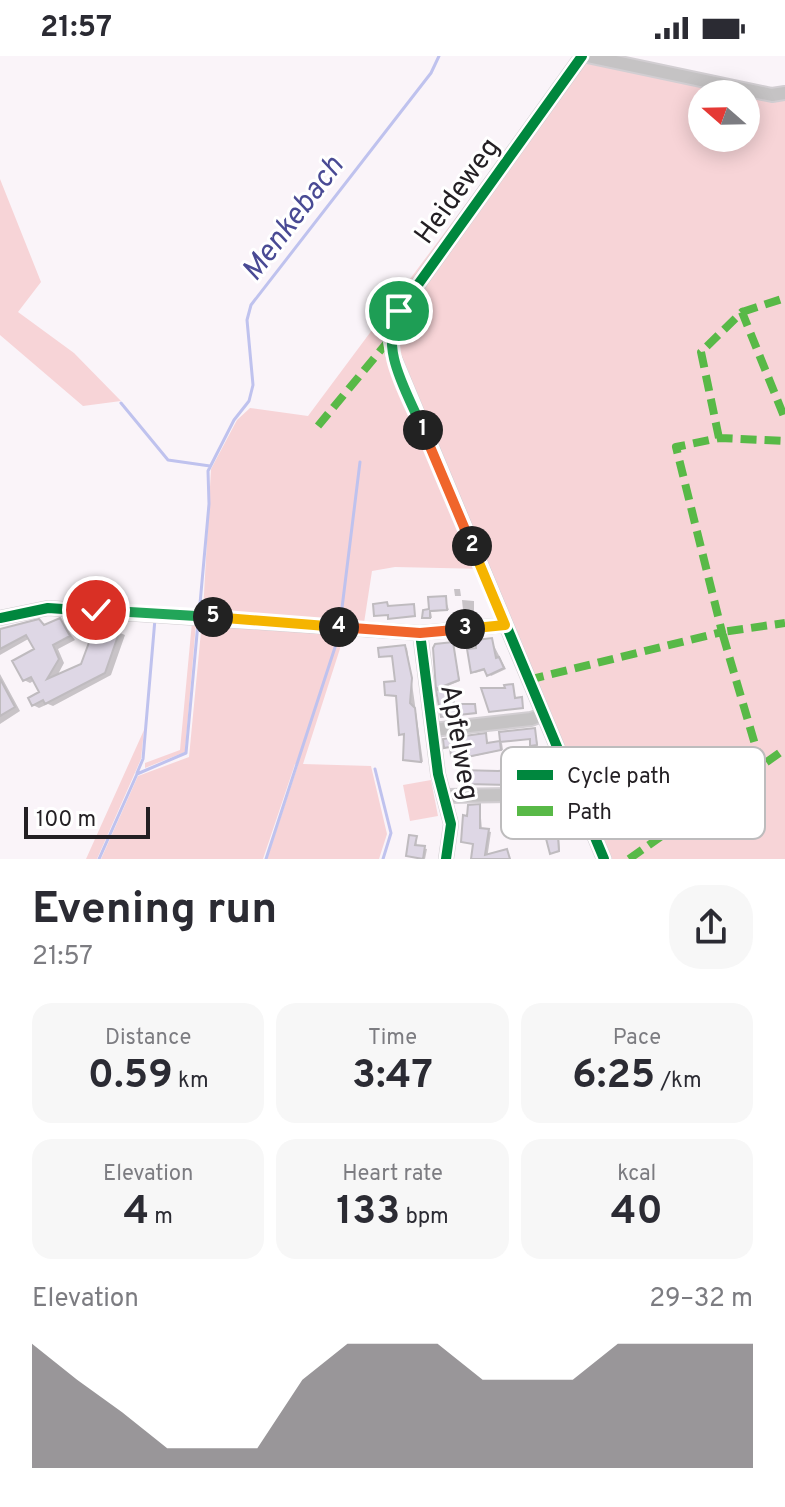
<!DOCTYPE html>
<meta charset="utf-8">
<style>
:root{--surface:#fff;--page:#f7f7f7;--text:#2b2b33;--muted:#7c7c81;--accent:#6e6a6e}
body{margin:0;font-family:Overpass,sans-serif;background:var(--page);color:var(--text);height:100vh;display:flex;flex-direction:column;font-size:30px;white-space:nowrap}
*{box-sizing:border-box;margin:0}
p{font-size:26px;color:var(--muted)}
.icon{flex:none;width:44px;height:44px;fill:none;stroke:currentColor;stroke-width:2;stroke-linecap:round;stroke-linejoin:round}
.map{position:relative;height:803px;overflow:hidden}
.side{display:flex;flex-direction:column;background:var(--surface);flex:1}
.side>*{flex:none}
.needle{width:52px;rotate:290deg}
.controls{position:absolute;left:688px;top:24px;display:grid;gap:16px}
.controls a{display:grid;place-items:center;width:72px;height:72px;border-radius:50%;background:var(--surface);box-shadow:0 4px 20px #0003;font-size:40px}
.scale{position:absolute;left:24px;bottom:20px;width:126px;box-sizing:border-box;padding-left:8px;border:4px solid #231f23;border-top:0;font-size:22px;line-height:28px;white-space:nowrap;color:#231f23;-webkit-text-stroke:6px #fff;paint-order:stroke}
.pin{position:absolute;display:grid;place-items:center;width:68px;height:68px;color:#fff;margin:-34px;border:4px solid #fff;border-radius:50%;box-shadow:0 2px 8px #0007}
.km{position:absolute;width:40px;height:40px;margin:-20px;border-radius:50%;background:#222;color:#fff;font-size:22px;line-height:40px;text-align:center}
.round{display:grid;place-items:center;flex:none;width:84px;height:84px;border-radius:32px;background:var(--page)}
.headline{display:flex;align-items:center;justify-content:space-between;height:136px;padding:0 32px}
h1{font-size:44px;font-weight:700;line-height:60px}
.metrics{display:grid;grid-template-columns:repeat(3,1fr);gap:12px;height:136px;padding:8px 32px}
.metrics div{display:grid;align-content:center;border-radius:20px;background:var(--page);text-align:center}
.metrics b{font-size:40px;font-weight:700}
.metrics small{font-size:22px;font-weight:400}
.metrics p{font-size:22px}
.chart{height:224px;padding:16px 32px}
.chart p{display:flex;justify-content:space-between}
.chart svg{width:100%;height:144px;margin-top:8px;fill:var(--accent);opacity:.7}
.status{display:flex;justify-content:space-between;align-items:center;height:56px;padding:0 40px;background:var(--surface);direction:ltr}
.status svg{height:22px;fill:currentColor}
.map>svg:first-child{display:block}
.green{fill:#f7d4d7}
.shadow{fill:#0003}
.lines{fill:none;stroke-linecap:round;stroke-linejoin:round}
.stream{stroke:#bfc2ee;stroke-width:3}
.building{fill:#ded7e5;stroke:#bfbbbf;stroke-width:2}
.minor-casing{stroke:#d2ced2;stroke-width:16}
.minor{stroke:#c5c3c4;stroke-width:12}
.quiet{stroke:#58b947;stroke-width:8;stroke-dasharray:16 8;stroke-linecap:butt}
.cycleway-casing{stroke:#fff;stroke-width:15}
.cycleway{stroke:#00873e;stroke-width:10}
.split-1-casing{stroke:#fff;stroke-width:16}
.split-2-casing{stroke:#fff;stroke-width:16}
.split-3-casing{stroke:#fff;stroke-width:16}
.split-4-casing{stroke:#fff;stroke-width:16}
.split-5-casing{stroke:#fff;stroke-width:16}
.split-6-casing{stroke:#fff;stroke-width:16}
.split-1{stroke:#22a559;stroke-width:10}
.split-2{stroke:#f0652b;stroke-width:10}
.split-3{stroke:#f5b400;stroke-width:10}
.split-4{stroke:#f0652b;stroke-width:10}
.split-5{stroke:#f5b400;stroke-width:10}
.split-6{stroke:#22a559;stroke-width:10}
.labels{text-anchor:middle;stroke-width:6;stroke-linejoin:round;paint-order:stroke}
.street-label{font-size:28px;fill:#231f23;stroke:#fff}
.water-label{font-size:30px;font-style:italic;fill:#494a94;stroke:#fff}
.key{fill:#fff;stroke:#bdbcbd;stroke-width:2}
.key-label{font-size:22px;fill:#231f23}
</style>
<div class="status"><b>21:57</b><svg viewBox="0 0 49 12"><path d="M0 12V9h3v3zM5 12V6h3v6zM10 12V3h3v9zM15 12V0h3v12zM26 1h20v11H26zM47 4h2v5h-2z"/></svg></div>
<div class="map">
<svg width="785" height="803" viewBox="0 0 785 803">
<rect width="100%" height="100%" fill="#faf4f9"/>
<!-- green -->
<path class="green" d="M576,0L588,7L738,38H702V82H746V40L773,45L785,43V803H612L486,513L395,511L372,515L364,567L203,556L211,413L237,364L250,352L308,360Z
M0,123L41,226L18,256L74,297L121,345L83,350L0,279Z
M202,565L345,577L303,708L371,710L387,778L379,803H267L298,709L295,708L263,803H101L138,720L189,701Z
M192,566L196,567L185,696L145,712V707L180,694Z
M144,674L141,703L97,803H86Z
M431,724L438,760L410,765L403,729Z"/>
<!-- shadow -->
<path class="shadow" d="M454,533H460L461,540H455Z
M445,542L449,554L431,556L432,562L424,561L425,556L431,555L430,543Z
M462,544L474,545V556L463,554Z
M60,564L75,584L58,593L64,607L56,622L83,609L98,568L125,579L111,619L53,650L48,648L39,652L33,649L42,637L35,624L30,627L24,624L36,594L30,582L0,599V576L39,565L45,569Z
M491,584L506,613L491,620L486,614L475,617L473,615L479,594Z
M453,588L460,625L440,633L438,632Z
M404,591L407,592L423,706L405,703L406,679L400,678L398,641L387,638L398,627L394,600H381Z
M0,618L20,655L0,668Z
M451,634L455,650H474L477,657L443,660Z
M535,674L538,689L532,688V683L502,686V678Z
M486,679L489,689L502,687L503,694L461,703L452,699V692L446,691Z
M514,710L528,718L519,719L520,727L513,729L472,728L469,722L462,720L498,718Z
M480,750L482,774L491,776L487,803H476L469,762Z
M527,751L530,758H554L567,752L563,766H558L560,796L552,797L545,772L528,770V761H511Z
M416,782L417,791L427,793L425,803L410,801Z"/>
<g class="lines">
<!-- stream -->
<path class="stream" d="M121,347L168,404L210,410
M342,552L360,406
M199,559L209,448L208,415L234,364L249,345L253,329L247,264L251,249L431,17L439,0
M375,713L391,777L383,803
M137,717L143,703L155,563
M99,803L137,718L186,697L198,567
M266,803L340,576"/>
</g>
<!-- building -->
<path class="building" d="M446,540L447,554L430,555V562H422L423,554L429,553L428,541Z
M387,546L388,550L414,548L415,560L388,563V559L374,560L373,548Z
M60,562L70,580L53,589L59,603L47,623L81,608L97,565L120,574L105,617L45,648L43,644L32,650L28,642L39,636L31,621L23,625L12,605L34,593L26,579L0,593V573L39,563L44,569Z
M492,582L496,602L499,601L504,612L487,620L484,613L471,617L467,593L476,592V584Z
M453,586L459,624L436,633L433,592L435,588Z
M405,589L412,622L410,647L415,652L421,706L403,704L404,678L399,679L396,640L385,639L384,626L395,625L392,600L379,601L378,592Z
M0,623L15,651L0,660Z
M513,628L515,642L522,641L523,652L489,656L481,632H505L504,629Z
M452,632L454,648H475L476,657L441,661L436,634Z
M535,672L537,689L530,690V683L500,686L501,694L457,703L456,699L451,700L450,691L444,692L443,683L486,677L487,687L500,685L499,676Z
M536,706L537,710H554L553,729H539V716L517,718L518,727L509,729L467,728V721H460V714L498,715L508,714V707L529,716V707Z
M480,748V772L489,773L485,799L507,793L510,803H471L473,788L461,786L463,759L467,760L468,749Z
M516,748H528V756H552V749H565V759H561V766H557L559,795L550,798L543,771H526V761H506V751Z
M409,779L417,780L415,789L425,790L423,803L406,800Z"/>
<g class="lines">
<defs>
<path id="minor" d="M582,0L399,255L390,283L393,299L604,803
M587,0L772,39L785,37
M0,562L48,552L420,577L505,569
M420,577L438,718L451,768L446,803
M433,674L531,663L542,659
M446,740L562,738L575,734"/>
</defs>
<!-- minor casing -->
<use href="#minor" class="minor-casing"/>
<!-- minor -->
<use href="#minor" class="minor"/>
<!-- quiet -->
<path class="quiet" d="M742,256L785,242
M318,370L390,283
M719,382L701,296L742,256L785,363
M528,624L722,576L676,391L719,382L785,385
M761,709L722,576L785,567
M629,803L785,693"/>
<defs>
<path id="cycleway" d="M582,0L399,255L390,283L393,299L604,803
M0,562L48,552L420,577L438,718L451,768L446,803"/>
</defs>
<!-- cycleway casing -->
<use href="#cycleway" class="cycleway-casing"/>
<!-- cycleway -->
<use href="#cycleway" class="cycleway"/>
</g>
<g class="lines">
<defs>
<path id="split-1" d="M399,255C378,293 408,337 423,374"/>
<path id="split-2" d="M423,374L472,490"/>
<path id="split-3" d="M465,573L505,569L472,490"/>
<path id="split-4" d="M339,571L420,577L465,573"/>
<path id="split-5" d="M213,561L339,571"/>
<path id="split-6" d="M96,554L213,561"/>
</defs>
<!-- split-1 casing -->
<use href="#split-1" class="split-1-casing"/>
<!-- split-2 casing -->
<use href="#split-2" class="split-2-casing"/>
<!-- split-3 casing -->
<use href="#split-3" class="split-3-casing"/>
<!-- split-4 casing -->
<use href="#split-4" class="split-4-casing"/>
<!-- split-5 casing -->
<use href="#split-5" class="split-5-casing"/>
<!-- split-6 casing -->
<use href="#split-6" class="split-6-casing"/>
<!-- split-1 -->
<use href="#split-1" class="split-1"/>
<!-- split-2 -->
<use href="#split-2" class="split-2"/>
<!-- split-3 -->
<use href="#split-3" class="split-3"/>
<!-- split-4 -->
<use href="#split-4" class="split-4"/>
<!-- split-5 -->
<use href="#split-5" class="split-5"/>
<!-- split-6 -->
<use href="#split-6" class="split-6"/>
</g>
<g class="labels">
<!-- street labels -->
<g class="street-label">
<text transform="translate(456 134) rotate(-54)" y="10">Heideweg</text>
<text transform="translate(461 686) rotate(80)" y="10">Apfelweg</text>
</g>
<!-- water labels -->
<g class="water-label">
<text transform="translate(292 162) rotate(-53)" y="10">Menkebach</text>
</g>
</g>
<!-- legend -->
<rect x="501" y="691" width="264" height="92" rx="12" class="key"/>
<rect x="517" y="714" width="36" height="10" fill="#00873e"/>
<rect x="517" y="750" width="36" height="10" fill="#58b947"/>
<g class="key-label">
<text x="567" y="727">Cycle path</text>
<text x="567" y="763">Path</text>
</g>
</svg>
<div class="controls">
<a><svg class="needle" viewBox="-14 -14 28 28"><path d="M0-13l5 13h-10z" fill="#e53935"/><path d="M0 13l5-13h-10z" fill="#7c7c81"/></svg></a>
</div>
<div class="scale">100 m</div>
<div class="pin" style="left:399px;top:255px;background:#1e9e55"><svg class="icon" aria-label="arrive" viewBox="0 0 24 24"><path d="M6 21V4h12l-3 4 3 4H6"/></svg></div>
<div class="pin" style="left:96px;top:554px;background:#d93025"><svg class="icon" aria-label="check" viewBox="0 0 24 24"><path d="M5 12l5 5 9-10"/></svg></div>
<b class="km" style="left:423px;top:374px">1</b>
<b class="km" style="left:472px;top:490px">2</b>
<b class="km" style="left:465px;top:573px">3</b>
<b class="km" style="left:339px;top:571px">4</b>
<b class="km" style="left:213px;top:561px">5</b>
</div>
<section class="side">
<div class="headline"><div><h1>Evening run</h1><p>21:57</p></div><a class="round"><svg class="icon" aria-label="share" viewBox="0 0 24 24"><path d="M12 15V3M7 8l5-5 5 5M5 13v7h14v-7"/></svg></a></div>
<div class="metrics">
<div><p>Distance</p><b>0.59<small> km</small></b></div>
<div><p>Time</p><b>3:47</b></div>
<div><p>Pace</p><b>6:25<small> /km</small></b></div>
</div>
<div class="metrics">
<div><p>Elevation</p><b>4<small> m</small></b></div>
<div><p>Heart rate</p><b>133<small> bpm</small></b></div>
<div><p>kcal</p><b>40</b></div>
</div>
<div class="chart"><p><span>Elevation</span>29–32 m</p>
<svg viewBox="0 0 160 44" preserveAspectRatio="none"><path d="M0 44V6L10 17L20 27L30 38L40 38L50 38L60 17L70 6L80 6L90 6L100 17L110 17L120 17L130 6L140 6L150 6L160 6V44z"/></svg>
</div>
</section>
